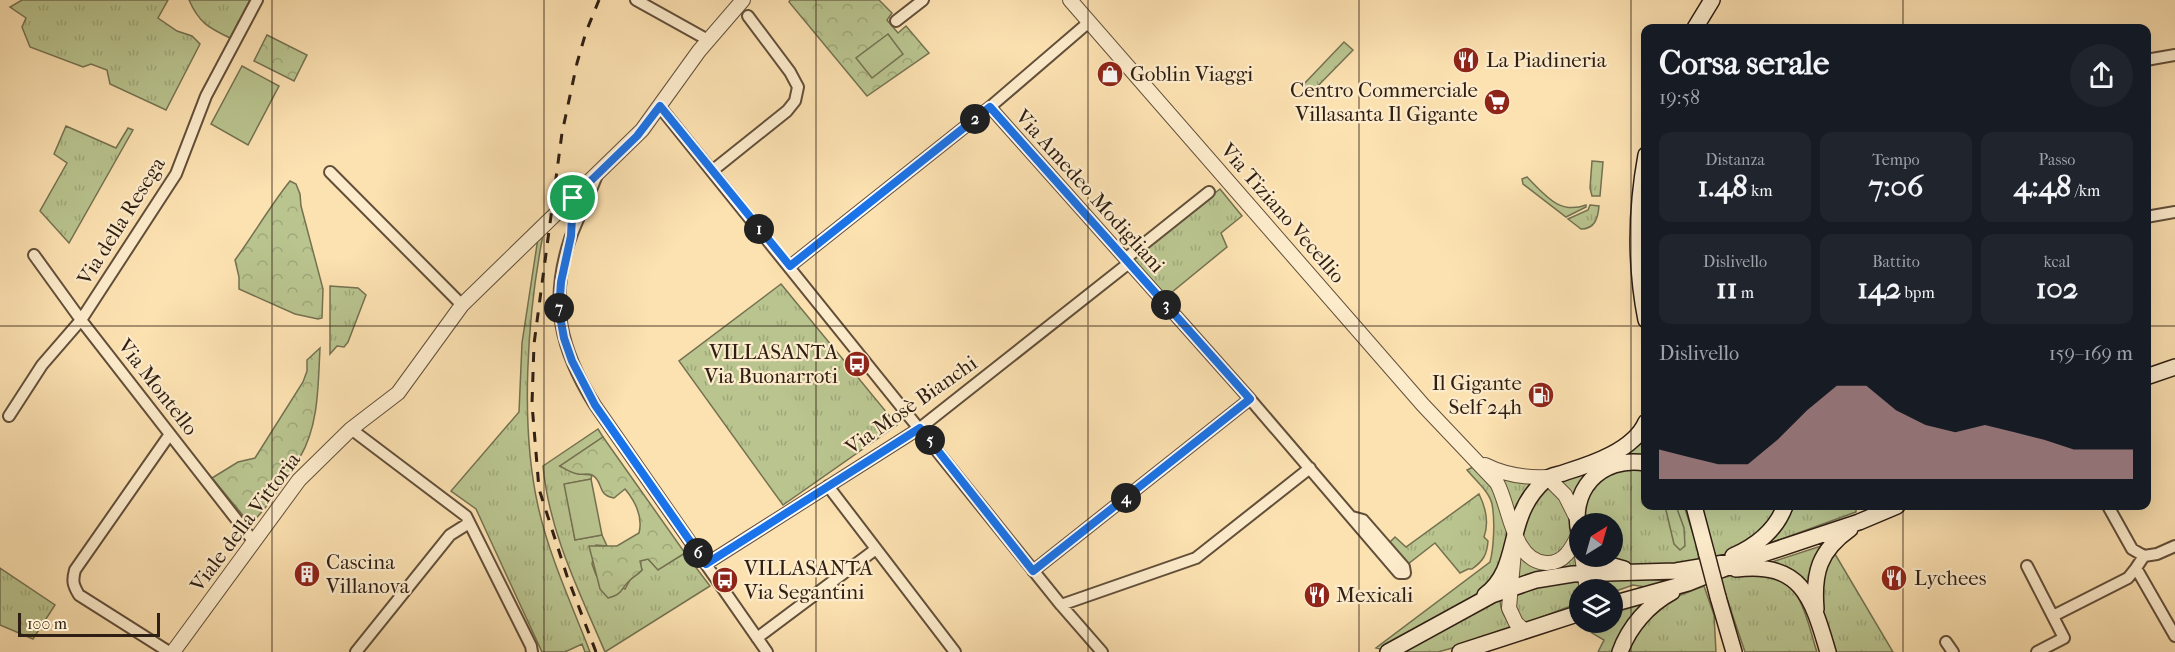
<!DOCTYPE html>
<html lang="it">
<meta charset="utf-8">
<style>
:root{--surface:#171b24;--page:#20242c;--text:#f1f3f6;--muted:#9ea1a6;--accent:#c59692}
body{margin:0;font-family:"IM FELL French Canon",serif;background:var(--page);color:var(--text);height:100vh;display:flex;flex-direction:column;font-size:22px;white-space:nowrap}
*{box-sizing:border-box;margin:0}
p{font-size:20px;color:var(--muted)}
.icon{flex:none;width:33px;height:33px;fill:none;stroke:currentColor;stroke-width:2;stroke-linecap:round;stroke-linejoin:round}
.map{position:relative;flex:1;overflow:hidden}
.drawer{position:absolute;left:1641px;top:24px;width:510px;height:486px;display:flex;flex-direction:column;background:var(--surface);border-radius:12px;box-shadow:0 6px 24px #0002}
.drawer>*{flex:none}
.needle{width:39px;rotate:37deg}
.fabs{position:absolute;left:1569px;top:513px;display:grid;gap:12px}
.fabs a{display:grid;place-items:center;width:54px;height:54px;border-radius:50%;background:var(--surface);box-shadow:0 6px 24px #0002;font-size:30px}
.scale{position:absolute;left:18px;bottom:15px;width:142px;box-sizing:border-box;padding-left:6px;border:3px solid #2f1e13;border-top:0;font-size:16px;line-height:21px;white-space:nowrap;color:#2f1e13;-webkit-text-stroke:4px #fdeccc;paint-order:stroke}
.pin{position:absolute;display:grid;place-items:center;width:51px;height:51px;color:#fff;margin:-26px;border:3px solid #fff;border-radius:50%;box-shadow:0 2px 6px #0007}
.km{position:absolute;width:30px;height:30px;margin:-15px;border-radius:50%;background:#222;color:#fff;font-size:16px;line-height:30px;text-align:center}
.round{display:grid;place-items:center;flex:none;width:63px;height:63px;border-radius:32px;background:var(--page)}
.overview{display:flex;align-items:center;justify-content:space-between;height:102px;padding:0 18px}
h1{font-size:33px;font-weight:700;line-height:45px}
.metrics{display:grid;grid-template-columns:repeat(3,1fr);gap:9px;height:102px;padding:6px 18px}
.metrics div{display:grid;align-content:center;border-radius:12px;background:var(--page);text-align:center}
.metrics b{font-size:30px;font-weight:700}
.metrics small{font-size:16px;font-weight:400}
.metrics p{font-size:16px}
.chart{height:168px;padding:12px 18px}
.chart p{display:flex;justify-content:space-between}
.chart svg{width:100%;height:108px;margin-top:6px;fill:var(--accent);opacity:.7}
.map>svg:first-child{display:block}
.grass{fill:url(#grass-tufts);stroke:#747151;stroke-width:1.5}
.forest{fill:url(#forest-crowns);stroke:#747151;stroke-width:1.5}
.pitch{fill:#b9c48f;stroke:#747151;stroke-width:1.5}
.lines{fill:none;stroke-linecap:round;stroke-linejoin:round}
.minor-casing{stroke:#624f3a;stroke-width:14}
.tertiary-casing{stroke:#624f3a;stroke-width:16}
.secondary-casing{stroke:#2f1e13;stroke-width:18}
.minor{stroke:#fdeccc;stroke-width:10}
.tertiary{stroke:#fdeccc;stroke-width:14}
.secondary{stroke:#fdeccc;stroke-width:15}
.rail{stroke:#2f1e13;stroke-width:3;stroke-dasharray:10 10;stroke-linecap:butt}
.secondary-bridge-casing{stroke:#2f1e13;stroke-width:18;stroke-linecap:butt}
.secondary-bridge{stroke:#fdeccc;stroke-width:15}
.route-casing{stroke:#fff;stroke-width:12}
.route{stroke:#1a73e8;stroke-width:8}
.grid{fill:none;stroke:#2f1e13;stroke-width:1.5;stroke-opacity:0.55}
.labels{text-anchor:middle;stroke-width:4.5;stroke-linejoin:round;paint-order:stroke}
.poi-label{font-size:21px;fill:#2f1e13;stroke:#fdeccc;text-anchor:start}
.street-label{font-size:21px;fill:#2f1e13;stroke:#fdeccc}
</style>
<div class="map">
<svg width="2175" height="652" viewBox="0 0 2175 652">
<defs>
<pattern id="grass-tufts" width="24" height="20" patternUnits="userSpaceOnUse" patternTransform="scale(1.5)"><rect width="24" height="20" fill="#b9c48f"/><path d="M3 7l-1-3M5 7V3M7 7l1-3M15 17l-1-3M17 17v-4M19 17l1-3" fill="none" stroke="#9fa87a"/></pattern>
<pattern id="forest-crowns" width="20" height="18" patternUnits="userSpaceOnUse" patternTransform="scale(1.5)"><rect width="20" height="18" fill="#b9c48f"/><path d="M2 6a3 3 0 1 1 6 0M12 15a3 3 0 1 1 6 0" fill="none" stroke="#9fa87a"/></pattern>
</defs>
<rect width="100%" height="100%" fill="#fce1b1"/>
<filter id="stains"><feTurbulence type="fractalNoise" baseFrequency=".00333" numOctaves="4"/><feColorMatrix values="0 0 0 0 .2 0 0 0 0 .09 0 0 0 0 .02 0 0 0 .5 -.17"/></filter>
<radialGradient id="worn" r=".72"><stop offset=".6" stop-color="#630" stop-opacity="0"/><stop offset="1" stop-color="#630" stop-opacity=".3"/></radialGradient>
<!-- grass -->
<path class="grass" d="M22,0H168L158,18L177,31L192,36L200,44L166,110L110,84L107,70L91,64L83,67L30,47L22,27L26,18L10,7Z
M189,0H250L230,38C209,28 199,23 189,0Z
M1344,42L1353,50L1311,93L1303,85Z
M66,126L116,148L128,128L133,130L69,243L40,211L67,163L54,154Z
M1592,161L1603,162L1600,196H1592L1590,188Z
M1527,177C1545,195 1559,215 1586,205V207L1566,217L1523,184L1522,179Z
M1220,189L1242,216L1221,233L1227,247L1166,297L1132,258Z
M1590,205L1599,206C1598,218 1595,229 1581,229L1568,219L1588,210Z
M543,235C527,317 520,425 538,506C549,556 572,605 590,652H585L582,644L565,652H542L476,509L451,491L519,412L522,343L538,238Z
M781,284L897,425L783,505L679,361Z
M330,286L358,288L366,295L348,342L344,347L337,346L330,354Z
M598,429L603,437L560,466L579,474L592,475L591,479L565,484L575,540L602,535L607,546L596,545L592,564L596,575L625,589L630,580L642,570L639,561L648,559L658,569L685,553L710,586L605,652C579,591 549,532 543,466Z
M1645,431V460L1622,458L1573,501L1557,480Z
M1473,467L1492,488L1500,503L1507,525L1508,551L1488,588L1380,649L1376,648L1490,562C1494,547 1495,519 1492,504C1489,491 1475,480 1467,470Z
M1645,468L1646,506H1684L1697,546L1699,563L1627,566L1603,557L1612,556V524H1583V509L1592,487L1615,469Z
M1498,476L1531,482L1535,486L1514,516Z
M1549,488L1552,489C1557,496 1565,504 1568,512C1588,574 1504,566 1527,518C1532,507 1537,494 1549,488Z
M1479,494C1486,508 1489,523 1484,537L1488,541C1487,555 1483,561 1472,569H1468L1460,573L1435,543L1408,564L1389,543L1395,537L1406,547Z
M1701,506H1779L1777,512L1742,548L1716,558Z
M1791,506H1840L1856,509V512L1768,544L1781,529Z
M1821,546L1814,561L1810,589L1769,563Z
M1832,549L1893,652H1836L1822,610L1819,586Z
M1575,552L1578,568L1517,580L1520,555L1529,563Z
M0,568L55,605L33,639L0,625Z
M1742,574C1751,575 1762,573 1771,575C1803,583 1808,626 1817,652H1745L1720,578Z
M1590,578H1683L1652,588L1633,585L1613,592L1612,590L1591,589Z
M1577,581L1583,589L1580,590L1579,603L1525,623C1514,614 1510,601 1520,589Z
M1704,586L1714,615L1716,652H1626L1640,625L1673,598Z
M1500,598C1500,611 1505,618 1513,628L1474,642L1438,652H1405Z
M1649,601L1615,652H1598L1604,640L1592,633L1596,623L1612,622L1613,610Z"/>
<!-- forest -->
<path class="forest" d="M790,0H879L892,13L887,20L898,33L906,26L929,53L867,96L789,2Z
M267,35L307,55L294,81L254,61Z
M290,181L296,184L300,194L301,206L323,289L322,318L318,319L295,314L239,289V277L235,260C254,234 270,206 290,181Z
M320,348C318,385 319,425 300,457C295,467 288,476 282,485C272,499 263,513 250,524L212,478L238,462L255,458L303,382L307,371V360Z
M603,437L685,553L658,570L648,559L640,561L642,570C638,575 634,576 630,580C620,589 624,594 608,598L600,589L589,546H617L639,533C643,517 635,501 625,489L614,498C596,495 604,481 592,475C588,473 582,475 578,474C571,473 565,469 560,466Z
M1665,506H1676L1684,528L1685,546L1680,550L1674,544Z"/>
<!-- pitch -->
<path class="pitch" d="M888,34L903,54L872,78L856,58Z
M242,66L279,86L248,145L211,124Z
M591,479L602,535L575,540L564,484Z"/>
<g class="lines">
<defs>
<path id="minor" d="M636,0L708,40
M896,21L923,0
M2146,60L2175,55
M660,107L1061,605L1102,652
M990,107L1250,399L1399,573H1405L1404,567L1363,520L1352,517
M712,171L787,111L795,101L798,87L790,72L748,16
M330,172L462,305
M597,175C589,196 578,217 570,239C549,303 560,349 595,405L767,652
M2146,217L2175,212
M34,255L81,320L254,542
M1125,259L1209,192
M790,266L990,107L1089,22
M9,416L42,365L81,320L176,174L206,96L257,0
M351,429L466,516L531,646L532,652
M828,486L955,652
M2108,506L2132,549L2144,556
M2144,556L2157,554L2175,546
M706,564L920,428L1129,263
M2027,566L2064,638L2037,652
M2136,568L2175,636
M1033,571L1250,399
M1061,605L1196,558L1310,468
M2053,616L2128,578L2136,568L2144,556
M757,638L876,549
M1946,642L1953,652
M169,652L79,595C73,585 72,581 75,570L170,434
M356,652L450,535L469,523"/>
<path id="tertiary" d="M1070,0L1423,405L1497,483C1510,506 1512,561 1546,563C1564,564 1572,548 1579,534
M1485,465C1505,475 1525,478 1547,477L1565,495L1575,515
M1514,551L1509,608L1516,623L1525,631
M1582,556L1587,590
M173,652L299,480L351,429L398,393L462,305L642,130L699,51L743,0"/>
<path id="secondary" d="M1695,28L1712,0
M1646,155C1636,210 1635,265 1646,320
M2146,377L2175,367
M1694,506L1707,555
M1580,536C1567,492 1600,455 1646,463
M1595,556L1606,564L1624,569
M1733,556C1756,546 1776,530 1785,506
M1736,569C1802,561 1812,598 1828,652
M1485,595C1511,576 1510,545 1520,518C1525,503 1534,490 1545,480C1550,475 1559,475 1566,472C1592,464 1634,450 1646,422
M1718,597L1734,652
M1612,604L1688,583L1748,559L1859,522L1897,506
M1816,609C1813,573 1819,551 1850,529
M1388,652L1492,595L1536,580L1573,574L1676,571L1748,559
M1460,652L1580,613
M1620,652C1629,627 1648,605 1672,592"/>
</defs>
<!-- minor casing -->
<use href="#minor" class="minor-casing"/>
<!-- tertiary casing -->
<use href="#tertiary" class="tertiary-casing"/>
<!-- secondary casing -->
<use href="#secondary" class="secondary-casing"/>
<!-- minor -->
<use href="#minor" class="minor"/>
<!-- tertiary -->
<use href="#tertiary" class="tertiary"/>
<!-- secondary -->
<use href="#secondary" class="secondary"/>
<!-- rail -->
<path class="rail" d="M596,652L567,576L539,489L532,404L534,344L562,133L577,63L586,32L599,0"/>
<defs>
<path id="secondary-bridge" d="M1707,555L1718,597"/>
</defs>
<!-- secondary-bridge casing -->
<use href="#secondary-bridge" class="secondary-bridge-casing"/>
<!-- secondary-bridge -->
<use href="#secondary-bridge" class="secondary-bridge"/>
</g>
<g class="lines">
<defs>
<path id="route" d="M660,106L790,266L990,107L1250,399L1033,571L920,428L706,564L595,405L572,361L564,338L559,311L561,282L571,236L573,198L637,136Z"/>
</defs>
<!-- route casing -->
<use href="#route" class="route-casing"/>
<!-- route -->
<use href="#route" class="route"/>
</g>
<!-- grid -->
<path class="grid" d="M272,0V652M544,0V652M816,0V652M1088,0V652M1359,0V652M1631,0V652M1903,0V28M0,326H1646M2146,326H2175M1903,506V652"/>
<!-- icons -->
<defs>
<symbol id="restaurant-disc" viewBox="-11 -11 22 22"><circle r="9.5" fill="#8f2418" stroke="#fdeccc"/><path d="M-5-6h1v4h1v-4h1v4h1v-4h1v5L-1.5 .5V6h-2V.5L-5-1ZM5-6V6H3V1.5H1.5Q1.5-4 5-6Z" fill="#fff"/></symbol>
<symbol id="shop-disc" viewBox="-11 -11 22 22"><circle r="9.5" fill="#8f2418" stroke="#fdeccc"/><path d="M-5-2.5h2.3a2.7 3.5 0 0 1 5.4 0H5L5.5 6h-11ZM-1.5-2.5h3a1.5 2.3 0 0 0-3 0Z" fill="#fff"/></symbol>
<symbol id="supermarket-disc" viewBox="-11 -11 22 22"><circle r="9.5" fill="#8f2418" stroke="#fdeccc"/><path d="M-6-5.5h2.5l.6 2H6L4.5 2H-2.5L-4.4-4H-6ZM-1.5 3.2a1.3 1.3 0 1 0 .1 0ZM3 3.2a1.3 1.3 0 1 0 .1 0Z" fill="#fff"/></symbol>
<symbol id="bus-disc" viewBox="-11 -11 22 22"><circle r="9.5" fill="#8f2418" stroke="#fdeccc"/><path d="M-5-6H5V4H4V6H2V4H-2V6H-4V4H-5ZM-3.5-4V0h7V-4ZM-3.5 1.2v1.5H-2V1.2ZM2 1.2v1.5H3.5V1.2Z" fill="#fff"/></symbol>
<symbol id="fuel-disc" viewBox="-11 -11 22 22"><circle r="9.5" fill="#8f2418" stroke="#fdeccc"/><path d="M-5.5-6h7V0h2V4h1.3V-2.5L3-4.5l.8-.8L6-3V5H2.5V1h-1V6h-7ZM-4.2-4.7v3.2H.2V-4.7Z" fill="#fff"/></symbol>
<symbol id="building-disc" viewBox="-11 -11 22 22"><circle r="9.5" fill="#8f2418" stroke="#fdeccc"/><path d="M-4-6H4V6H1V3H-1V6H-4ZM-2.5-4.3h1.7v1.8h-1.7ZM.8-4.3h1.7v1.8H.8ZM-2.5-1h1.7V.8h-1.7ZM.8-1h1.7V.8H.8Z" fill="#fff"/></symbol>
</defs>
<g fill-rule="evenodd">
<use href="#restaurant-disc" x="1451" y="45" width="30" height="30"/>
<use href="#shop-disc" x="1095" y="59" width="30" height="30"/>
<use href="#supermarket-disc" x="1482" y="87" width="30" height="30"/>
<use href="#bus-disc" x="842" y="349" width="30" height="30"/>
<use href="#fuel-disc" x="1526" y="380" width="30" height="30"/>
<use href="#building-disc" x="292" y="559" width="30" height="30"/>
<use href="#restaurant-disc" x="1879" y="563" width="30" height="30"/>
<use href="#bus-disc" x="710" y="565" width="30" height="30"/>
<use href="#restaurant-disc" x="1302" y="580" width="30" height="30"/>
</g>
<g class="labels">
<!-- poi labels -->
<g class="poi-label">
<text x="1486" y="67">La Piadineria</text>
<text x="1130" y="81">Goblin Viaggi</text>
<text x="1478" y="97" text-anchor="end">Centro Commerciale<tspan x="1478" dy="24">Villasanta Il Gigante</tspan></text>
<text x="838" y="359" text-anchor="end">VILLASANTA<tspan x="838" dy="24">Via Buonarroti</tspan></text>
<text x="1522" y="390" text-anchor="end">Il Gigante<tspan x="1522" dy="24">Self 24h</tspan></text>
<text x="326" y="569">Cascina<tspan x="326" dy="24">Villanova</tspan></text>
<text x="744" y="575">VILLASANTA<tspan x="744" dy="24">Via Segantini</tspan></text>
<text x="1914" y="585">Lychees</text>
<text x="1336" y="602">Mexicali</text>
</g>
<!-- street labels -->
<g class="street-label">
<text transform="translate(1090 191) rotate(48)" y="7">Via Amedeo Modigliani</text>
<text transform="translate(1283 213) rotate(49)" y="7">Via Tiziano Vecellio</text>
<text transform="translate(121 221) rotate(-58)" y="7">Via della Resega</text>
<text transform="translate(158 387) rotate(52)" y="7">Via Montello</text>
<text transform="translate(911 405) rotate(-35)" y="7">Via Mosè Bianchi</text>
<text transform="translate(245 522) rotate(-53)" y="7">Viale della Vittoria</text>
</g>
</g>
<rect width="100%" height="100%" filter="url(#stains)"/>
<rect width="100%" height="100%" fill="url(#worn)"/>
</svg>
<div class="fabs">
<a><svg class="needle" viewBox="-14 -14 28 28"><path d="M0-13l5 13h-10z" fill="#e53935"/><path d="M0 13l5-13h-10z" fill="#9ea1a6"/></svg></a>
<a><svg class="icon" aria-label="layers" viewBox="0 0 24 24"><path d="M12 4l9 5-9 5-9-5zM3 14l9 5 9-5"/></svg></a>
</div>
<div class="scale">100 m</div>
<div class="pin" style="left:573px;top:198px;background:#1e9e55"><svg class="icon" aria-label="arrive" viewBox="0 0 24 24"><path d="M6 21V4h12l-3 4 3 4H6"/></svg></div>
<b class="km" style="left:759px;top:229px">1</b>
<b class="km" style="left:975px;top:119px">2</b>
<b class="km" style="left:1166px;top:305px">3</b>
<b class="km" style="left:1126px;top:498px">4</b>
<b class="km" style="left:930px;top:440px">5</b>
<b class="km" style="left:698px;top:553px">6</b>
<b class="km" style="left:559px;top:308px">7</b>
<section class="drawer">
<div class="overview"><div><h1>Corsa serale</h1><p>19:58</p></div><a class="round"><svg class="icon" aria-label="share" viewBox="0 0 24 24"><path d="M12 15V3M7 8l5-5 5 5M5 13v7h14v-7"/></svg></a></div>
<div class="metrics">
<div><p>Distanza</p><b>1.48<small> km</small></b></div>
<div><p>Tempo</p><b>7:06</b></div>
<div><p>Passo</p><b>4:48<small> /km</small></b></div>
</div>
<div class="metrics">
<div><p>Dislivello</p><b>11<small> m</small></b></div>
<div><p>Battito</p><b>142<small> bpm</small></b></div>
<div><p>kcal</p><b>102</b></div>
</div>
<div class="chart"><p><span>Dislivello</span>159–169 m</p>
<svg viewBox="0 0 160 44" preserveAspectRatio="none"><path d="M0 44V32L10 35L20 38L30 38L40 28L50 16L60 6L70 6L80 16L90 22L100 25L110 22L120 25L130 28L140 32L150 32L160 32V44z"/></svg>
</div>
</section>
</div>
